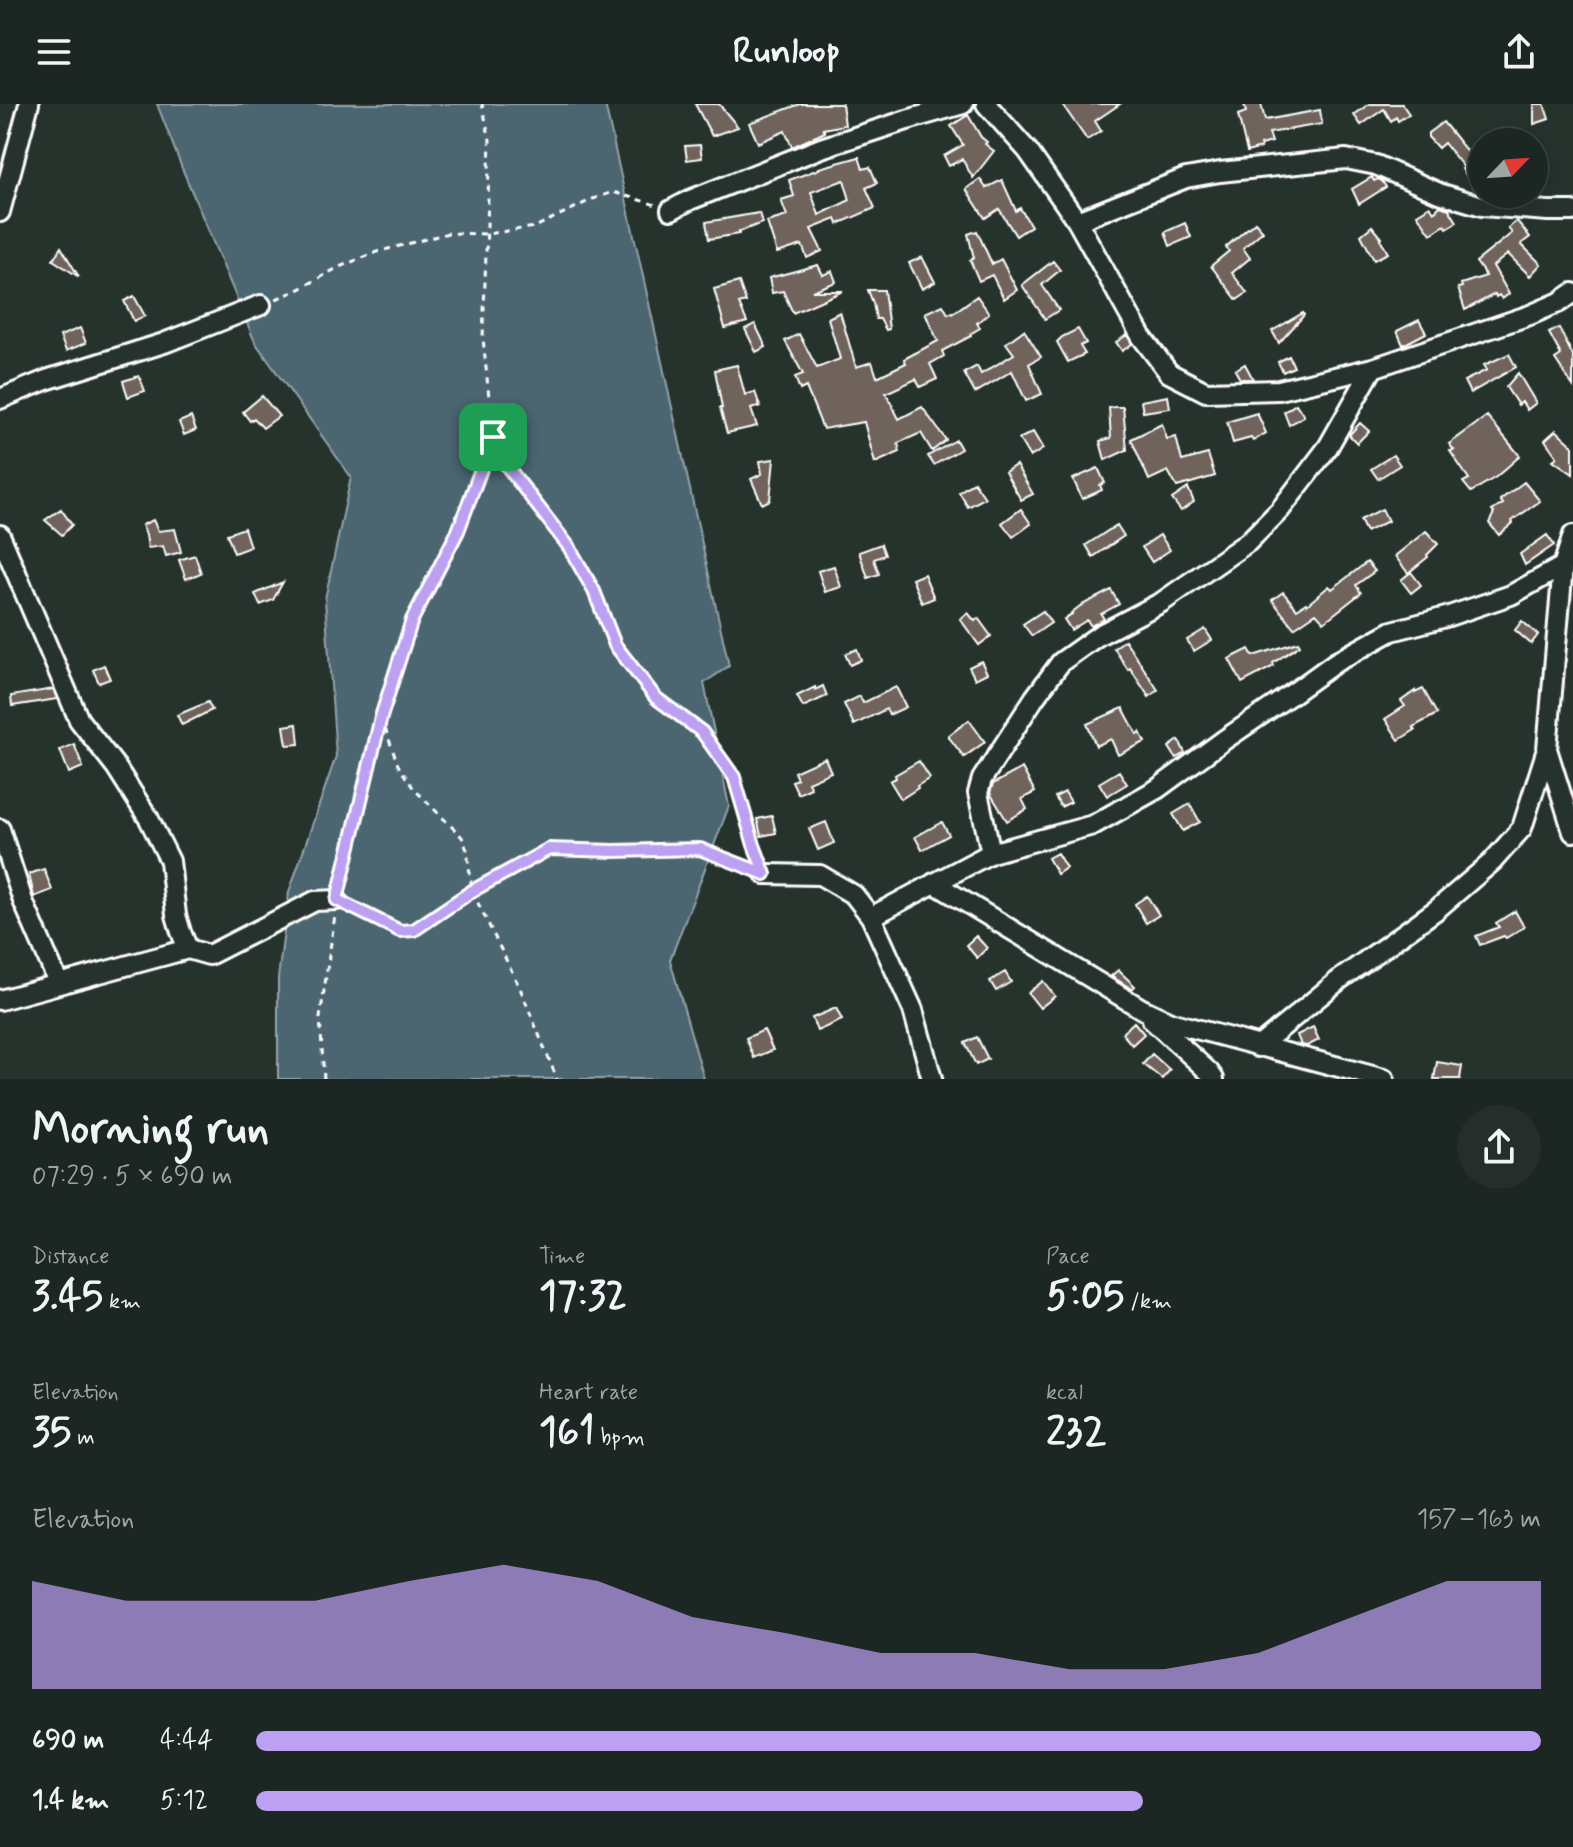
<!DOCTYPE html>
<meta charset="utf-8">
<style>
:root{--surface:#1c2622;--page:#252e2a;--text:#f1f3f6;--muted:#a0a5a5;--line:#3a4340;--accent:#bca0f2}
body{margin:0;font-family:Mynerve,sans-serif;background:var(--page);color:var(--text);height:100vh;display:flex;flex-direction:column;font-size:30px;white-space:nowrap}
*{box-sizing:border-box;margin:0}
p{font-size:26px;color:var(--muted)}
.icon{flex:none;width:44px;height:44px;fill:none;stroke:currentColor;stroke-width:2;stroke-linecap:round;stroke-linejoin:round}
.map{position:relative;height:975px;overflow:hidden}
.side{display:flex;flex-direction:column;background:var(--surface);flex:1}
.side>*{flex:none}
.needle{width:52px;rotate:65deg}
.buttons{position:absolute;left:1468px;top:24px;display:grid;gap:16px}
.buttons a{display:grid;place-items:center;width:80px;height:80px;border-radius:50%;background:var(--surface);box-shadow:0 4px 20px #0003,0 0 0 2px var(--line);font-size:40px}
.pin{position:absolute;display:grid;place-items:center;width:68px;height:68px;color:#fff;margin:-34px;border-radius:16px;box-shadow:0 4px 12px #0006}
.round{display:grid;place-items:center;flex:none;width:84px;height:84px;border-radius:42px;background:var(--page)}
.headline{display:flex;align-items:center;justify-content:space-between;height:136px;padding:0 32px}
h1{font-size:44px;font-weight:800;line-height:60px}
.stats{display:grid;grid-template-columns:repeat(3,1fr);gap:12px;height:136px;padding:8px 32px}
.stats div{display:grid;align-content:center}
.stats b{font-size:40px;font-weight:800}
.stats small{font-size:22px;font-weight:400}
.stats p{font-size:22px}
.chart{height:224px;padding:16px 32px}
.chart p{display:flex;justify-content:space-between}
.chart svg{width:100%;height:144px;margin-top:8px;fill:var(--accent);opacity:.7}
ul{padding:0 32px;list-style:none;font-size:26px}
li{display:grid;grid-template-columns:128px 96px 1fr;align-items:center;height:60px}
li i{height:20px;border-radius:10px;background:var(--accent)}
header{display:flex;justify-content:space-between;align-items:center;height:104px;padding:0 32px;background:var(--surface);font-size:36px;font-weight:800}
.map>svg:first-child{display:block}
.water{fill:#4c6671;stroke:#94a3aa;stroke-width:2}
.building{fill:#70635b;stroke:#fff;stroke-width:2;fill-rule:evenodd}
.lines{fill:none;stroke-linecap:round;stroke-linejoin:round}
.minor-casing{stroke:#fff;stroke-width:24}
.path{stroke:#fff;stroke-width:3;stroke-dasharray:6 6;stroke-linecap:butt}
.minor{stroke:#26332d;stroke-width:18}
.route-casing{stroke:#fff;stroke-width:16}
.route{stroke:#bca0f2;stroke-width:10}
</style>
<header><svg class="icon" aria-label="menu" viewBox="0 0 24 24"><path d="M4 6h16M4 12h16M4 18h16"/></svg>Runloop<svg class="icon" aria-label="share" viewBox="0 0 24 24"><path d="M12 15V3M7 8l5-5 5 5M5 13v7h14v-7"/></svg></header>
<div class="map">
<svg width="1573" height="975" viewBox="0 0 1573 975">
<rect width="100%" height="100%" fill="#26332d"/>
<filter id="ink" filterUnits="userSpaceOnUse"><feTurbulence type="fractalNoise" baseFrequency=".0125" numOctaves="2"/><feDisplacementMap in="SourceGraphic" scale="16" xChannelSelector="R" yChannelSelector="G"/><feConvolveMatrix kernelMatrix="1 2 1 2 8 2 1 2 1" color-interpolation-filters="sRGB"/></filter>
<g filter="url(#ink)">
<!-- water -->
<path class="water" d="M157,0H605L729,562L704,579L729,702L670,856L704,975H278V874L289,788L336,652L325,495L351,373L255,238L182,64Z"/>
<!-- building -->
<path class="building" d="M695,0H719L738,23L712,32Z
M800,0H842L845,21L823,25L825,28L792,43L785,27L758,39L749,19Z
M1062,0H1120L1095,17L1101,27L1087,36Z
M1244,0H1261L1265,16L1320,6L1322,20L1269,29L1272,38L1260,41L1261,44L1247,48L1238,11L1246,8Z
M1369,0H1402L1409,10L1398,17L1396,13L1391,17L1384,5L1361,21L1354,11Z
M1534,0H1544L1549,15L1534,20Z
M968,11L981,33L987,38L985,40L994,47L973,74L962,55L949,62L944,52L963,41L951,22Z
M1443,18L1482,66V89L1477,88L1462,65L1464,64L1444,39L1438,44L1428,33V29Z
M700,41L702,54L687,56L685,42Z
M859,53L863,65L870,63L877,79L866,84L875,104L838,120L836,115L811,125L822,147L807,154L802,141L777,149L767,118L787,112L781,96L794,92L789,76L819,65V64ZM844,76L850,96L819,111L811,88Z
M1372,73L1374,77L1378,75L1382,77L1386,83L1359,100L1352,85Z
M980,75L986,84L1002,76L1016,107L1020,104L1031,122L1016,132L999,105L985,114L966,85Z
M1430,102L1434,108L1440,102L1449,105L1457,118L1447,124L1445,121L1431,130L1417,110Z
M759,109L762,119L739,128V130L709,135L706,118Z
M1517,117L1530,133L1521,140L1541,160L1530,172L1508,150L1493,162L1509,190L1502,195L1499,191L1496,193L1495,190L1465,206L1458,184L1462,183L1461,180L1486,172L1476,158L1512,129L1508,124Z
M1255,118L1263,127L1243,144L1250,154L1232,169L1247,189L1237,196L1211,162L1229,147L1226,143Z
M1185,119L1191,133L1170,142L1165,128Z
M1372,122L1382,134L1380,135L1388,149L1374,156L1361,131Z
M977,127L992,160L1001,155L1017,186L1004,195L992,171L979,177L970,156L974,154L968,130Z
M61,143L79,173L53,156Z
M922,153L935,178L922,185L909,159Z
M1053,157L1060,166L1042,181L1059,206L1045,215L1022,181Z
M818,161L823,171L832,167L836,178L812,187H843L793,209L783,187L772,189L769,174Z
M739,178L746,198L739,200L747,218L725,224L714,185Z
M868,186H884L889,225L886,226L880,215H876L873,199Z
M134,192L145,212L134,217L124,197Z
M977,192L989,209L977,219L980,224L970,230L971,232L942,247L944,252L930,260L937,275L920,283L916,275L886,289L899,315L922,303L946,336L932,347L921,329L898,339L900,348L875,359L864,318L823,325L806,283L800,286L795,273L803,270L785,237L799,230L817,264L840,255L828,214L840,208L856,263L872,258L877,273L906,259L904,255L938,237L925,209L943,201L948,210L953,208V209Z
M1303,209L1304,211L1279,239L1272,227Z
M1419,216L1426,229L1403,241L1397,227Z
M755,220L766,243L756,248L745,225Z
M80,224L86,239L66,247L60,232Z
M1559,224L1573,252V282L1555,255L1561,251L1549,229Z
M1078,225L1086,239L1080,242L1085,250L1068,258L1057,238L1062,233Z
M1024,226L1041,253L1029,260L1042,290L1026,297L1012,267L975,289L964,269L977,262L981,270L1014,250L1006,239Z
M1127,231L1132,240L1122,247L1116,238Z
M1509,250L1516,263L1470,289L1464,277L1487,266L1484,261Z
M1289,252L1294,263L1283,268L1278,258Z
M1245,260L1253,275H1240L1235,266Z
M737,261L745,291L755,288L760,302L751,305L757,322L727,329L720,304H722L715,266Z
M1518,269L1536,299L1527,306L1522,298L1518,301L1506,283Z
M139,272L145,287L128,293L123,277Z
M262,292L279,312L263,324L254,314L250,317L243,308Z
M1168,292L1170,304L1143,308L1141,297Z
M1296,300L1304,312L1289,321L1284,308Z
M1115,303H1123L1127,346L1105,356L1100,337L1111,334L1109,304Z
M1257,309L1266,329L1253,337L1251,334L1233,339L1227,318Z
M1487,312L1520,352L1496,373L1471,388L1463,378L1469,375L1450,347L1454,346L1449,340Z
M191,313L196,326L184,331L179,318Z
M1360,319L1369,327L1357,339L1349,331Z
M1162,320L1167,335L1176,333L1182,357L1208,350L1215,372L1177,383L1168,367L1149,376L1131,335Z
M1556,326L1573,342V370L1553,356L1557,353L1545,336Z
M1033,328L1043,345L1030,353L1019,335Z
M956,336L961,345L934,361L928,352Z
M1393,351L1400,361L1378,375L1371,365Z
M774,355L770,396L762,400L751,375L762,370L760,357Z
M1016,361L1033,390L1021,396L1005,368Z
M1098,364L1105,379L1100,381L1102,386L1082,395L1073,375Z
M974,378L985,394L968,403L959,388Z
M1524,378L1540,397L1512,417L1513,419L1499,431L1489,419L1494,409L1492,407L1503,400L1500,396Z
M1188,384L1194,398L1181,407L1172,395Z
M61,405L72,421L62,431L45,416Z
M1021,405L1031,420L1013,433L1002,419Z
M1382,405L1388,417L1366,428L1360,416Z
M153,416L158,427L175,425L181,448L166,452L163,442L148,444L146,431L142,421Z
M1117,421L1124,432L1093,453L1086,441Z
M244,424L250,443L234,449L227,430Z
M1426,427L1438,440L1427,451L1428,453L1408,469L1395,452Z
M1160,431L1170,446L1152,458L1142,443Z
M1547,431L1554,441L1525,461L1520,450Z
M881,440L885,451L874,455L879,470L868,474L859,448Z
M195,451L201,469L186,475L179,456Z
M1367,458L1375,467L1356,481L1361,489L1324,518L1316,509L1294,524L1272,496L1283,488L1297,505L1306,499L1307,501L1329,482L1332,485Z
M834,462L841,483L825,488L818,467Z
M1411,468L1421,481L1411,489L1401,476Z
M924,470L934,494L922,499L912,475Z
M283,478L273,496L260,501L255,490Z
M1111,486L1119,500L1101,510L1104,515L1091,522L1087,516L1071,526L1064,515L1072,510L1071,509L1080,502Z
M1043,507L1051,519L1032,532L1023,520Z
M968,509L975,517L978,514L991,532L979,541L960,515Z
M1522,517L1538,531L1531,540L1515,526Z
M1205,525L1212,536L1194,547L1187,536Z
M1125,536L1158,586L1149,593L1130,564L1128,566L1114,544Z
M1298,538L1300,541L1273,559L1274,562L1242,579L1229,555L1249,545L1253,552Z
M857,545L861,556L850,561L845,550Z
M981,557L987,569L975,575L969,563Z
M104,561L110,575L99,579L93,566Z
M823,582L827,592L803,603L797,592L815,583V586Z
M896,583L906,603L889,611L886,605L854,621L844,600L860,592L863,599Z
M53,585L57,595L12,602L11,592Z
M1423,585L1437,610L1413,623L1415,626L1399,636L1385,615L1405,602L1401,597L1415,587V589Z
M208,598L212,606L182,621L177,611Z
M1123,604L1137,630L1140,628L1145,638L1118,651L1111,635L1096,642L1087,620Z
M969,616L985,638L964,653L948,632Z
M297,620L299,640L287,641L284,622Z
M1179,636L1185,649L1176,654L1169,643Z
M74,640L83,663L69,669L60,646Z
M825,654L831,668L808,678L811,684L798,690L792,677L797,675L794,668Z
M919,657L930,674L917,682L918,684L901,695L890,677L896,674L895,671Z
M1022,664L1035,688L1022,695L1027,705L1007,717L990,689L993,680Z
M1119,667L1127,680L1107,692L1099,679Z
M1065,688L1071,698L1061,703L1055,693Z
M1190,700L1200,718L1183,727L1173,710Z
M772,712L776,729L761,732L757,715Z
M826,718L834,739L818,746L809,725Z
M942,718L949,731L922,746L915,733Z
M1057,749L1066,764L1057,770L1048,754Z
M44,765L52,786L34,793L29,770Z
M1147,792L1159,811L1146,819L1135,800Z
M1515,807L1524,823L1506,834L1504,832L1480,841L1476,832L1499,823L1496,819Z
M976,832L987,844L977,854L966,841Z
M1118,866L1135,882L1132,885L1111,872Z
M1005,868L1011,878L996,887L990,877Z
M1043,877L1055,892L1040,904L1028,889Z
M836,904L842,916L817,927L812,914Z
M1134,918L1144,930L1132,941L1122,929Z
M1313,923L1319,936L1307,942L1301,941L1297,931Z
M764,926L773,946L754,954L746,934Z
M977,933L988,955L976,961L965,939Z
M1152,950L1170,966L1162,975L1143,960Z
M1437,958L1462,962L1460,975H1434Z"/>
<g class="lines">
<defs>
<path id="minor" d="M986,0L1028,47L1077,117L1141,232L1169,269L1206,288L1279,286L1373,264L1530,211L1560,198L1573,189
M671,106L690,96L821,44L907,16L963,0
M0,108L29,0
M1077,117L1186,74L1220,68L1346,55L1376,61L1439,89L1482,102L1548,107H1573
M0,295L46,276L164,239L261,201
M0,431L79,616L116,663L149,715L170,757L176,811L181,828L188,845L209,851L315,797L337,796
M1547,645L1573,728
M0,725L23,797L59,880
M991,749L978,689L982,675L1035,593L1061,558L1099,531L1162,498L1248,438L1280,406L1328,343L1373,264
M765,770L820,771L854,791L871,813L913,906L932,975
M934,779L1142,905L1170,918L1384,975
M871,813L991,749L1093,721L1157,685L1224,636L1293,589L1336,558L1392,527L1446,513L1511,491L1563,462
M0,896L188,845
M1152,916L1209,968L1214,975
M1258,943L1339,876L1436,806L1492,758L1522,724L1547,645L1563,462L1573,431"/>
</defs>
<!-- minor casing -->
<use href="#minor" class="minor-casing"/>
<!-- path -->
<path class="path" d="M276,195L298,186L339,163L377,148L448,129L487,130L535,123L593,95L613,88L656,101
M493,333L503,357L569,443L594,487L615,541L656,594L702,628L734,673L759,755
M381,613L398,661L414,685L462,733L467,746L472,787L520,884L557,975
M341,780L381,613L412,516L458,427L493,333L483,234L490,36L482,0
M352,803L400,827L414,826L472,787L541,747L556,744L614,747L700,745L751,765
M324,975L320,914L335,811"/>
<!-- minor -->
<use href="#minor" class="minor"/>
</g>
</g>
<g class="lines" filter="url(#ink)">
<defs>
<path id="route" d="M493,333L503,357L569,443L594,487L615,541L656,594L702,628L734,673L754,741L765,770L700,745L614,747L549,745L472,787L414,826L400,827L337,796L381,613L412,516L458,427Z"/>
</defs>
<!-- route casing -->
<use href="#route" class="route-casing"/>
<!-- route -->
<use href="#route" class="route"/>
</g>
</svg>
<div class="buttons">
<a><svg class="needle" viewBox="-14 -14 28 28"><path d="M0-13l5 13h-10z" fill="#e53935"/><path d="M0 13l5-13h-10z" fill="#a0a5a5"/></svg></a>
</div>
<div class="pin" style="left:493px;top:333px;background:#1e9e55"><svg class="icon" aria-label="arrive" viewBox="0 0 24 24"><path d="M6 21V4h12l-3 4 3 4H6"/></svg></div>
</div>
<section class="side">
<div class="headline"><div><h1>Morning run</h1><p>07:29 · 5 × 690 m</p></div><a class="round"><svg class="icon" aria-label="share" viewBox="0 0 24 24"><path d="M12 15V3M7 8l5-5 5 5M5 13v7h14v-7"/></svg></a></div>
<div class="stats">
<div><p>Distance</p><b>3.45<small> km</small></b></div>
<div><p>Time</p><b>17:32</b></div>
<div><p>Pace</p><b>5:05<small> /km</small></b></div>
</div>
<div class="stats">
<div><p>Elevation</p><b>35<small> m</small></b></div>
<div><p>Heart rate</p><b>161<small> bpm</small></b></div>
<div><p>kcal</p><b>232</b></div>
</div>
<div class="chart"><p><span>Elevation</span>157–163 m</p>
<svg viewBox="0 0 160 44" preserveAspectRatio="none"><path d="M0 44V11L10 17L20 17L30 17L40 11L50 6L60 11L70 22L80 27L90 33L100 33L110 38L120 38L130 33L140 22L150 11L160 11V44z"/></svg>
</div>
<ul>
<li><b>690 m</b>4:44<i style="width:100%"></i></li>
<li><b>1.4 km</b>5:12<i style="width:69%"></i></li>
</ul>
</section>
